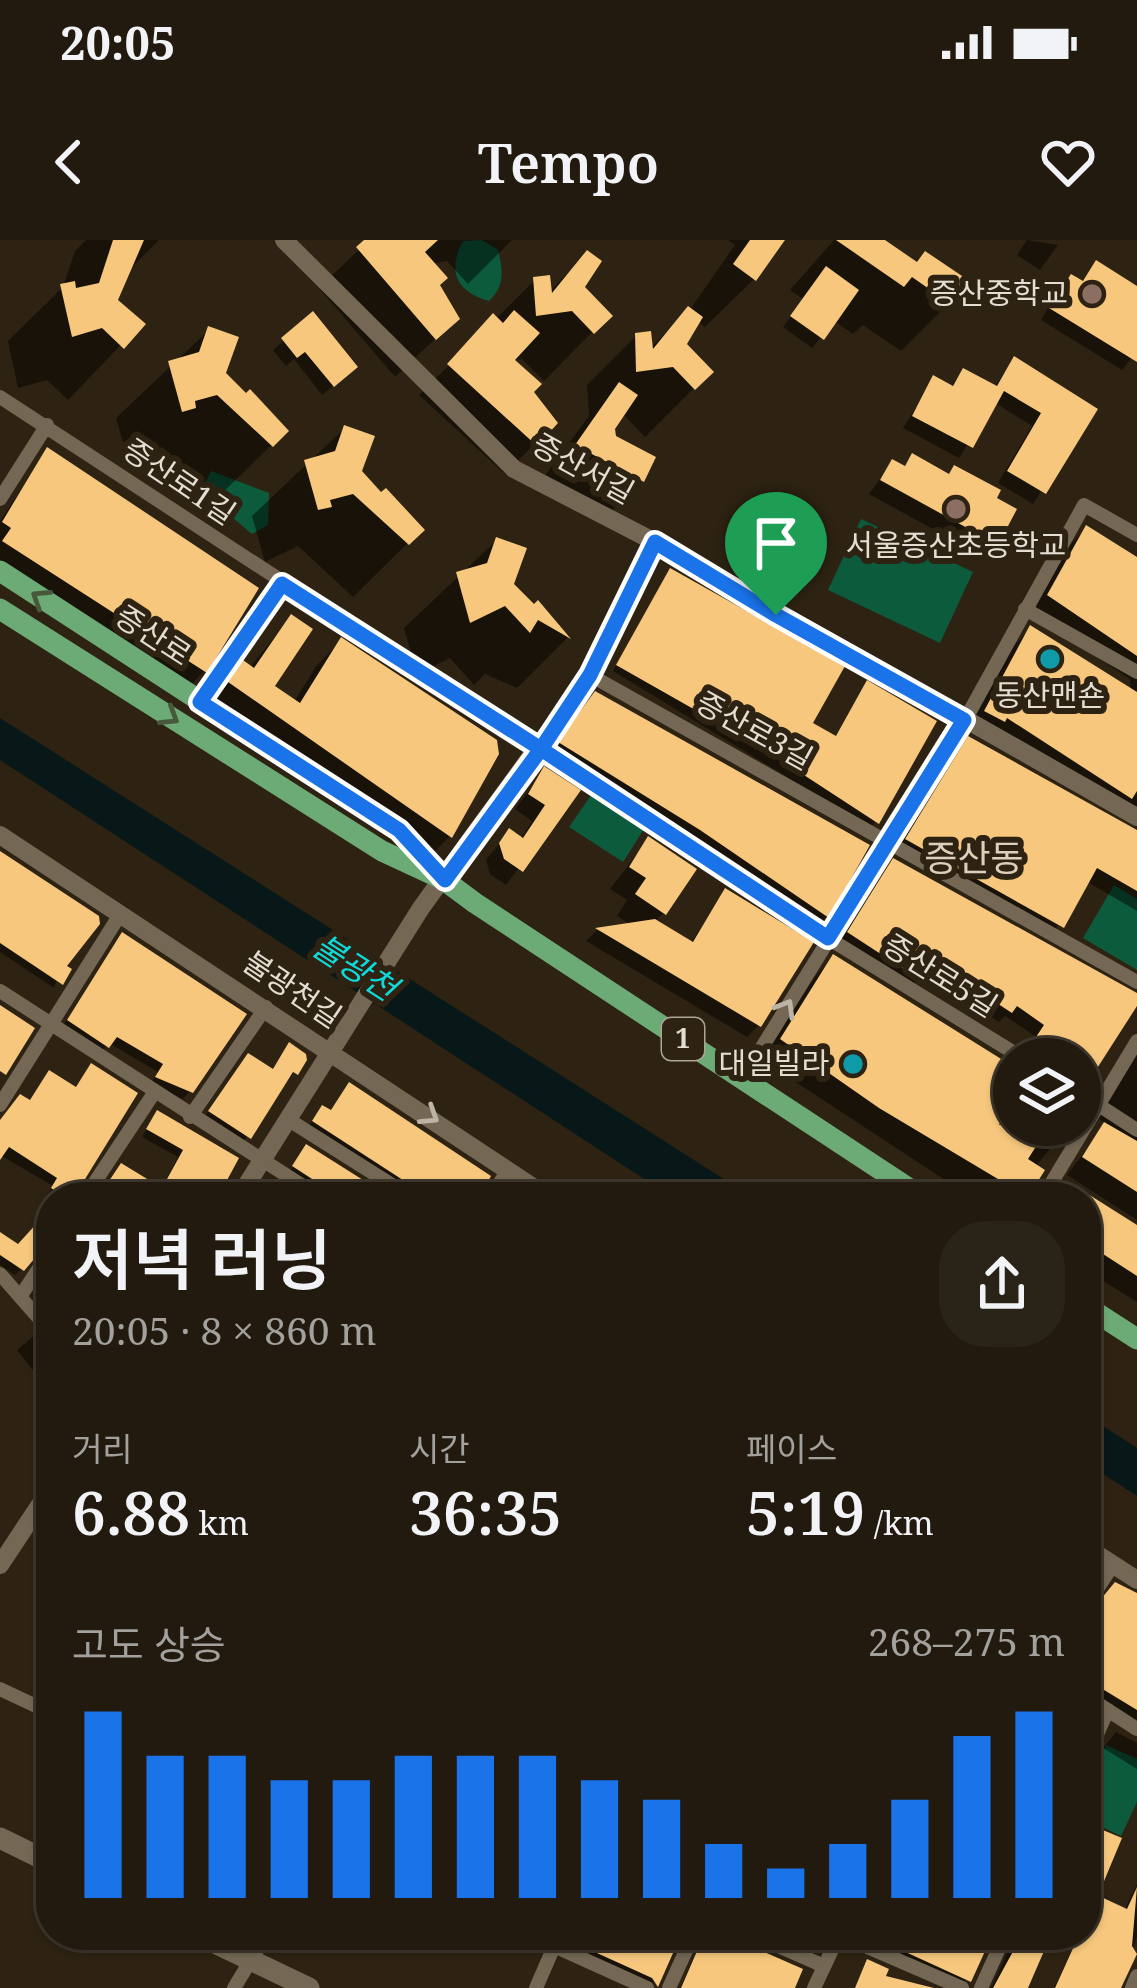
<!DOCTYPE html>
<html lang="ko">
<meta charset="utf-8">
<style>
:root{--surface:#221a0e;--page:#2a2317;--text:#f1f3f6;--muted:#a2a19e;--line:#3f382e;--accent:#1a73e8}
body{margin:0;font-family:"Noto Serif","Noto Sans KR",serif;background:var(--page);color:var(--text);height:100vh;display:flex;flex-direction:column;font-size:45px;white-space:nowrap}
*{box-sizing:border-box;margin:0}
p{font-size:39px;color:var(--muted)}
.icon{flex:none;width:66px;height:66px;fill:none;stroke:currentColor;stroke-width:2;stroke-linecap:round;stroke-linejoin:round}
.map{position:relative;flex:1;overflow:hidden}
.details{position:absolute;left:36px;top:942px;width:1065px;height:768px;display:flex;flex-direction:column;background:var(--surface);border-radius:48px;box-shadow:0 3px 9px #0004,0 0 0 3px var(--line)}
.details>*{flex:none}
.controls{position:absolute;left:993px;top:798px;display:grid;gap:24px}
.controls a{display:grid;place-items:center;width:108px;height:108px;border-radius:50%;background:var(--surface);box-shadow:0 3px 9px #0004,0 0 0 3px var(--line);font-size:60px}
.pin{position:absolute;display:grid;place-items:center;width:102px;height:102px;color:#fff;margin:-123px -51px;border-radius:50% 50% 50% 0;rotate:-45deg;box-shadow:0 0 12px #0007}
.pin .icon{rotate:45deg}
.round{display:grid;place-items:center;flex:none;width:126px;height:126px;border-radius:48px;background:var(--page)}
.head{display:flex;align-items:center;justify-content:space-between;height:204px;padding:0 36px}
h1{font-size:66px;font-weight:600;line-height:90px}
.stats{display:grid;grid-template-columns:repeat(3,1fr);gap:18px;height:204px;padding:12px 36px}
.stats div{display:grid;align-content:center}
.stats b{font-size:60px;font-weight:600}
.stats small{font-size:33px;font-weight:400}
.stats p{font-size:33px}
.chart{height:336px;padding:24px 36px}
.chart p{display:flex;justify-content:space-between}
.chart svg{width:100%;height:216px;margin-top:12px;stroke:var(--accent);stroke-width:6}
.status{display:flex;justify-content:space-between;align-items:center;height:84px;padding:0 60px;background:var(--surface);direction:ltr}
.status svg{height:33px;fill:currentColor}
header{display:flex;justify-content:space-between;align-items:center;height:156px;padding:0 36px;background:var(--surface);font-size:54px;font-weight:600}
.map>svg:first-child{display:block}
.green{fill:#0c5b3c}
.water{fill:#081717}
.shadow{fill:#0007}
.building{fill:#f6c77d}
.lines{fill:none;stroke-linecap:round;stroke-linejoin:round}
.minor{stroke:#746855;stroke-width:14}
.tertiary{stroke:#746855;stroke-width:18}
.secondary{stroke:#746855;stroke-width:21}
.primary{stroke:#6caa76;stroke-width:21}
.oneway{stroke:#47593a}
.oneway2{stroke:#bdb4a6}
.route-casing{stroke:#fff;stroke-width:24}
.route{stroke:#1a73e8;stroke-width:15}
.education-dot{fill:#8d6e63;stroke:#2e2312;stroke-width:4.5}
.culture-dot{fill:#0f9aa8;stroke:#2e2312;stroke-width:4.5}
.labels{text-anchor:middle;stroke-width:12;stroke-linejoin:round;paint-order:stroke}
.shield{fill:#2e2312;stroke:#ada598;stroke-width:3}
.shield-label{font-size:27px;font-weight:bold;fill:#e4ddd2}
.poi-label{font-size:30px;fill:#e4ddd2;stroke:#2e2312;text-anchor:end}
.street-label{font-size:30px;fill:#e4ddd2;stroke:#2e2312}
.water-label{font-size:33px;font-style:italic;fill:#0ddada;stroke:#2e2312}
.quarter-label{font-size:36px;fill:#ddcfba;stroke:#2e2312}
</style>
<div class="status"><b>20:05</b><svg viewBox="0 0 49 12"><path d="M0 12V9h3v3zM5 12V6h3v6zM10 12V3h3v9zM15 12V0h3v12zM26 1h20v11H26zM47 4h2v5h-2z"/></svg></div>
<header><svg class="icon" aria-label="back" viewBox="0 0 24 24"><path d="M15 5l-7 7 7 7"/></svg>Tempo<svg class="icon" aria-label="heart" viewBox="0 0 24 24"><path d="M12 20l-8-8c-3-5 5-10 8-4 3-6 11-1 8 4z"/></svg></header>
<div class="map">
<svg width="1137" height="1748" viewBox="0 0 1137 1748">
<rect width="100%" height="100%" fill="#2e2312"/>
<!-- green -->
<path class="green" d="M482,0L498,10C503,31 505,46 489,61C456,52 447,31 463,1Z
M211,231L269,253L268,285L252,294L201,251Z
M861,279L973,332L940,403L828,350Z
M592,554L644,589L623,622L569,587Z
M1114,645L1137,659V730L1083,698Z
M1106,1505L1137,1519V1562L1121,1596L1086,1579V1548Z"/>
<!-- water -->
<path class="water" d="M0,478L752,957H672L0,520Z
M1086,1175L1137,1208V1256L1086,1223Z"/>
<!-- shadow -->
<path class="shadow" d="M86,0H159L126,33L114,61L141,84L68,160L47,140L18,148L8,101L63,47L75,11Z
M369,0H512L468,44L447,21L431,24L436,45L456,79L395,137L319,48Z
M728,0H781L754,39L705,87L697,81L683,104L710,132L645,197L622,173L612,188L613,198L652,218L642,241L602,280L538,245L589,176L587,145L636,96L650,108L689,71L735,5Z
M834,0H880L949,63L901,111L863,85L853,94L834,81L812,108L783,87L803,59L790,50Z
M1027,0L1058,5L1040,30L1017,15Z
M587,14L581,48L608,76L544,141L522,119L511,120L555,183L505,234L419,155L535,40L549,52Z
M1097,24L1137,49V111L1122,130L1041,80L1060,48L1071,37L1081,43Z
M313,76L344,137L322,155L294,119L286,126L273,110Z
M209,90L223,134L285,192L217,258L162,207L129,224L116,178Z
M1014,120L1094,170L1033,264L998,243L1032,186L994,162L959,218L903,188L934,139L950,147L963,131L994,147Z
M345,188L358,232L421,290L353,357L298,306L265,322L252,276Z
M47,211L204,431L191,445L0,322V281Z
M912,217L947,236L955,228L995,303L982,316L869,254L892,223L902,228Z
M1086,289L1137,320V586L988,494L969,489L1013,406L1031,389L1131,452L1130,439L1031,374L1069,306Z
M497,300L511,345L569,396L517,448L485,434L474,445L450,418L417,434L404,388Z
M665,338L809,485L835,498L867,444L933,482L871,588L613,431Z
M291,378L271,447L294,462L317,425L341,401L496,513L449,597L425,621L206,467L243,424L249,428Z
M585,466L827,676L816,687L549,515Z
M969,500L1137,594V671L1086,641L1049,699L894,612Z
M545,530L577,551L506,645L490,634L486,620L509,592L520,600L532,581L515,569Z
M648,600L664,673L654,682L690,704L726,652L759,785L747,797L586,701L596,691L631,685L617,676L627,660L610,649Z
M0,613L62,727L54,748L0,712Z
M893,622L1137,757L1080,847V819H1023L1035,796L1005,776L999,782L924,733L909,749L838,704Z
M115,703L190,851L183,859L150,845L158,832L109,803L99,814L61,789Z
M833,718L1014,830V885H1070L1035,927L1041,931L1025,957H971L762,820L814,738Z
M1137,812V980L1067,935L1106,884L1099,879Z
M304,819L242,903L204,878L243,822L272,832Z
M91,827L74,957L51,958L47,955L53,946L0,915V881L29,863L74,850Z
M349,845L477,957H412L307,889L316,875L330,873Z
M151,881L236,920L216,957H116L105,948L115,933L160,950L178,917L142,897Z
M300,915L384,957H322L288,934Z
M272,943L294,957H261Z
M1069,946L1137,987V1062L1086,1030V957H1058Z
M0,999L21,1029L15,1035L0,1025Z
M51,1033V1067L35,1056Z
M35,1095L51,1113V1154L17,1110Z
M1086,1270L1098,1277L1086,1294Z
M51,1296V1332L35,1322Z
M1137,1354V1480L1086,1448V1378Z
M1116,1492L1137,1503V1529L1103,1508Z
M1086,1586L1099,1645L1092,1652L1086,1649Z
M1137,1644V1697L1116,1748H1054L1079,1695H1086L1092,1666L1099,1659L1124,1671Z
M579,1695H678L650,1748L572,1711Z
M695,1695H741L746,1708L791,1748H680L698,1709Z
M760,1695H810L799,1712Z
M875,1695H989L962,1747L883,1711L888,1701Z
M1007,1695H1048L1025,1748H991L1009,1709Z"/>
<!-- building -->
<path class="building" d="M113,0H144L118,60L146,84L124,109L102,88L72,97L60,44L75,41L76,48L99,43Z
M364,0H438L425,12L448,38L440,45L460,79L436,100L356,7Z
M750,0H785L756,41L733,24Z
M836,0H885L917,22L925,11L968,40L952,65L912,37L904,47Z
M587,10L602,21L585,47L613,76L594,94L572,71L536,76L533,37L550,35L552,53Z
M1096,20L1137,46V122L1049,68L1071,34L1083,41Z
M826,26L859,50L824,100L790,76Z
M688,66L703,77L687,104L714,132L695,150L673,127L636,132L635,93L651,91L653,109Z
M514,70L540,93L515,120L542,144L534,152L558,183L537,206L447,124L493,73L503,83Z
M313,71L358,127L334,147L305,112L297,118L281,98Z
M208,86L239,97L226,133L246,153L250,149L289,191L273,207L217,155L195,161L196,168L182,172L168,121L199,112Z
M1014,116L1098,169L1046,254L1007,231L1041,173L1004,151L973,208L912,176L933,135L953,146L963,128L997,146Z
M619,142L638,155L615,189L616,196L656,217L644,242L575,205Z
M344,185L375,196L362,231L381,252L386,248L425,290L409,305L353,254L330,260L332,267L318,270L304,220L335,211Z
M47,207L259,348L207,433L2,301L11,288L2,282Z
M912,213L949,234L954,225L1001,250L997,258L1017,269L998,305L880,240L892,219L905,226Z
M1086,285L1137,317V416L1047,355Z
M496,297L527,308L514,344L534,364L538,360L571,399L538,380L530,393L505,366L470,383L456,332L487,323Z
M670,328L845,426L813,483L836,496L867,440L937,481L879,584L764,509L616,425Z
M291,374L313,389L275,446L300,463L341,397L497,500L499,514L452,598L228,442L243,420L254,428Z
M1030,385L1137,452V551L1132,559L1007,478L1005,482L984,471Z
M595,451L870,605L829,678L700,590L558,502Z
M968,496L1137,590V651L1097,628L1064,688L905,599Z
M544,526L581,550L523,632L504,619L499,603L509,588L523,598L545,565L528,554Z
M648,596L697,629L666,675L635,654L646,638L629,627Z
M0,611L99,676L100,684L67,726L72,729L63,745L0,703Z
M893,618L1137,753V766L1087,844L1080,842V819H1049L1030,806L1044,785L1017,766L1012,773L934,722L922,741L847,692Z
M725,648L814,702L761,787L595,688L655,679L693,702Z
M122,692L247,774L193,853L155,837L163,824L117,797L109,808L67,780Z
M833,714L1014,827V861L999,885H1073L1060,906L1042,897L1028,919L1045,930L1028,957L879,868L780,799Z
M0,765L35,788L6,835L0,831Z
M289,802L306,814L307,820L298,835L293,832L251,899L208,871L248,813L273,829Z
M91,823L138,853L74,957H65L51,948L57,938L9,907L0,920V880L20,854L30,860L49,830L76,847Z
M349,842L491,936L480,957H429L312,881L322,865L331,870Z
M157,870L239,918L218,957H187L176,950L175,957H124L109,941L121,923L162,948L183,910L146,889Z
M1104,882L1137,901V952L1082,917Z
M306,904L390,957H341L326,948L292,926Z
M1069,942L1137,985V1036L1086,1003V957H1060Z
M38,982L51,990V999L24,1031L0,1015V992L18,1004Z
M1115,1342L1137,1353V1470L1086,1439V1377Z
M1086,1583L1122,1598L1102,1646L1086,1640Z
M1137,1647L1132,1706L1137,1714L1121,1748H1055L1079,1695H1086L1099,1656L1127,1669Z
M580,1695H681L658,1747L652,1738L577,1704Z
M704,1695H742L748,1705L803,1729L795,1748H681Z
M892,1695H983L991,1698L971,1742L888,1704Z
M1022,1695H1051L1028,1748H993Z
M867,1719L889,1729L886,1736L934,1748H855Z"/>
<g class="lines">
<!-- minor -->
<path class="minor" d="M0,157L828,698L1024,819
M0,259L47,185
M1025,369L1137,432
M590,435L1137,742
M200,462L282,344
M0,751L320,957
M743,838L965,480L1084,265L1137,295
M1080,853L1137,890
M0,865L121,673
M190,877L266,767
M289,880L411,957
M94,944L113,957
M85,957L154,853
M491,957L508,930
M1043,957L1137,801
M0,1034L51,1092
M20,1057L51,1010
M1086,1366L1113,1325
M0,1449L51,1473
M1086,1456L1137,1489
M1086,1519L1108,1470
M530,1695L647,1748
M753,1695L824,1726
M840,1695L962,1748
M234,1748L266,1695
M536,1748L559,1695
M669,1748L693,1695
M814,1748L839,1695
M981,1748L1005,1695
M1132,1748L1137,1736"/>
<!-- tertiary -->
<path class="tertiary" d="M284,0L514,229L655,302L1137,577
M0,595L548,957
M239,957L421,668L590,435L655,302
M1086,1307L1137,1340
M0,1325L51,1248"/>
<!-- secondary -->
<path class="secondary" d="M0,1598L51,1623
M198,1695L309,1748"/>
<!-- primary -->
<path class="primary" d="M0,331L399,590L444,640L475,663L922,957
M0,369L382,611L438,637
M1086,1066L1137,1099"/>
</g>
<!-- one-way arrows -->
<defs><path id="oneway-chevron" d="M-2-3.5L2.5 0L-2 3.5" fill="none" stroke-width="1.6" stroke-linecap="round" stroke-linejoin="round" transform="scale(3)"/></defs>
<g class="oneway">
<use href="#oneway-chevron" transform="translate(40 358) rotate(-147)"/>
<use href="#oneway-chevron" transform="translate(170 477) rotate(32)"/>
</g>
<g class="oneway2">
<use href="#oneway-chevron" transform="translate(786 768) rotate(-59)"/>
<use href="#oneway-chevron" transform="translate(430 876) rotate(33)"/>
</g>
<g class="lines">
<defs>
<path id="route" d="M776,375L655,302L590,435L541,509L282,344L200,462L399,590L445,640L541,509L828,698L964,480L776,375"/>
</defs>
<!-- route casing -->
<use href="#route" class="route-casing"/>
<!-- route -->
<use href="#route" class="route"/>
</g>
<!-- markers -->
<g class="education-dot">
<circle cx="1092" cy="54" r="12"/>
<circle cx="956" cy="269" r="12"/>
</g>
<g class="culture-dot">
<circle cx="1050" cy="419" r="12"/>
<circle cx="853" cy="824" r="12"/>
</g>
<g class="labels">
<!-- shield labels -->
<rect class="shield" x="662" y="778" width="42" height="42" rx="9"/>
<g class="shield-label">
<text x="683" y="808">1</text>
</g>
<!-- poi labels -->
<g class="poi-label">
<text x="1068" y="64">증산중학교</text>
<text x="956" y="316" text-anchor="middle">서울증산초등학교</text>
<text x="1050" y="466" text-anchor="middle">동산맨숀</text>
<text x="829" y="834">대일빌라</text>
</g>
<!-- street labels -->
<g class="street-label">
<text transform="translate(583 229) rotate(29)" y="10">증산서길</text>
<text transform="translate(179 242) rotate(34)" y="10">증산로1길</text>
<text transform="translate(153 396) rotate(33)" y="10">증산로</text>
<text transform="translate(754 491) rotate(29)" y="10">증산로3길</text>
<text transform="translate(940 736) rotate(32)" y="10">증산로5길</text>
<text transform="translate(292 750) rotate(34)" y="10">불광천길</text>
</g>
<!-- water labels -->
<g class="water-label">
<text transform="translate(355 727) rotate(33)" y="12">불광천</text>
</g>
<!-- quarter labels -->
<g class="quarter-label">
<text x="974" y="631">증산동</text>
</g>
</g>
</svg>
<div class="controls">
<a><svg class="icon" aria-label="layers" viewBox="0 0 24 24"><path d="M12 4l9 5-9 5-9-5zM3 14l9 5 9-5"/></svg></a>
</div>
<div class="pin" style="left:776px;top:375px;background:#1e9e55"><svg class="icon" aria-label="arrive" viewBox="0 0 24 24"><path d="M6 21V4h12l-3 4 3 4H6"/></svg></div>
<section class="details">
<div class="head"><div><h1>저녁 러닝</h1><p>20:05 · 8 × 860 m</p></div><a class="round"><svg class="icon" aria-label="share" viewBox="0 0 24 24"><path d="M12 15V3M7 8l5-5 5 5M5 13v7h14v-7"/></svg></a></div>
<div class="stats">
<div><p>거리</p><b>6.88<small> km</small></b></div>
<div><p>시간</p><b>36:35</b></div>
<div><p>페이스</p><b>5:19<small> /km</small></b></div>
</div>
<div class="chart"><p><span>고도 상승</span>268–275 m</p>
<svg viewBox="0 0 160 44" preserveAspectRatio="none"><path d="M5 44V6M15 44V15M25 44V15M35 44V20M45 44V20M55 44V15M65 44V15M75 44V15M85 44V20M95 44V24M105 44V33M115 44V38M125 44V33M135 44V24M145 44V11M155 44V6"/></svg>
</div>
</section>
</div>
